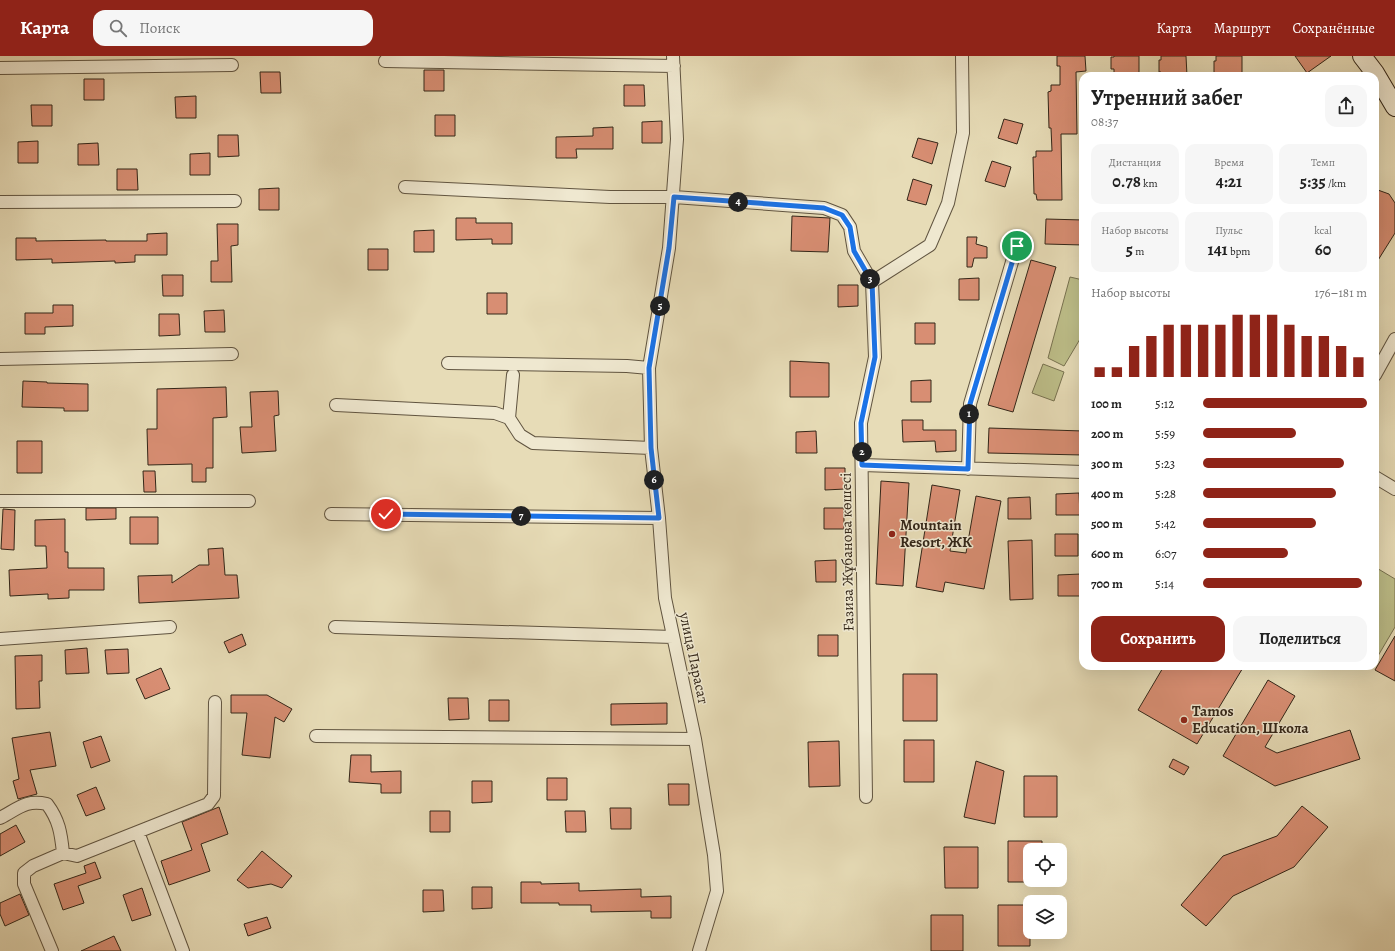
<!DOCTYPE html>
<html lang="ru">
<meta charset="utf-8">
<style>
:root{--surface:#fff;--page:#f6f6f6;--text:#222;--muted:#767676;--accent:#8f2418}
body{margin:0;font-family:Alegreya,serif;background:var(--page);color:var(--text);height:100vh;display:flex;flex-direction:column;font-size:15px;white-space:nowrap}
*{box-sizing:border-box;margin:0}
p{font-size:13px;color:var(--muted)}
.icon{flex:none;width:22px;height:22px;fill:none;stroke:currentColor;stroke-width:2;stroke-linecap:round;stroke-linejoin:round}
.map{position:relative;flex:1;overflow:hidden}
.side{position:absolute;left:1079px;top:16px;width:300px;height:598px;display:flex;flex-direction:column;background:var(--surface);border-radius:12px;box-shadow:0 4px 16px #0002}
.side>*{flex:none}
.tools{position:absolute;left:1023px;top:787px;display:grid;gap:8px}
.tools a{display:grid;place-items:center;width:44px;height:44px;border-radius:8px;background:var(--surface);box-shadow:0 4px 16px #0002;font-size:20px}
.pin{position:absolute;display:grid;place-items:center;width:34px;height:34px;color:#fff;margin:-17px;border:2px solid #fff;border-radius:50%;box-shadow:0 1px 4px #0007}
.km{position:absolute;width:20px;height:20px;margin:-10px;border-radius:50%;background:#222;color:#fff;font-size:11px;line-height:20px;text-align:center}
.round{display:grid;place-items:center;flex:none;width:42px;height:42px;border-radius:12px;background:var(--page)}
.headline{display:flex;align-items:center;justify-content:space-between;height:68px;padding:0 12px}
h1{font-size:22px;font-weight:700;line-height:30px}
.stats{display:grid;grid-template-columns:repeat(3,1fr);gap:6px;height:68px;padding:4px 12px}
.stats div{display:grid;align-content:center;border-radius:10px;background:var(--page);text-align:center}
.stats b{font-size:17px;font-weight:700}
.stats small{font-size:11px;font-weight:400}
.stats p{font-size:11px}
.chart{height:112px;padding:8px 12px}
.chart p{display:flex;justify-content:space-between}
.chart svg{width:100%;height:72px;margin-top:4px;stroke:var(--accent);stroke-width:6}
.primary-button{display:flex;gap:8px;margin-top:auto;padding:8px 12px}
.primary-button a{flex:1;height:46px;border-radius:12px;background:var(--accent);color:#fff;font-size:16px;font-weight:700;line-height:46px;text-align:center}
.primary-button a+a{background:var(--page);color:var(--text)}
ul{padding:0 12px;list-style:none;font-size:13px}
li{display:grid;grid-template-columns:64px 48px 1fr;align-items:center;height:30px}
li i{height:10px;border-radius:5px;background:var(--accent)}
header{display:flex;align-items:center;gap:24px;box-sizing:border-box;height:56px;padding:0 20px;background:var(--accent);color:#fff}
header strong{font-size:19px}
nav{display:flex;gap:22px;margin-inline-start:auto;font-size:14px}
.search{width:280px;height:36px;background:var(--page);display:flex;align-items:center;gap:10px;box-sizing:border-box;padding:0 14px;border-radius:12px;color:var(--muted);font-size:15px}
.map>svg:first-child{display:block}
.green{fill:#bdbe89;stroke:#787250}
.building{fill:#d88e73;stroke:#332618}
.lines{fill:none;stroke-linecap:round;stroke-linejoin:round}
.street-casing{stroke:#605440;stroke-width:14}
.secondary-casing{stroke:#332618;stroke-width:20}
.street{stroke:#efe8d0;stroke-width:12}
.secondary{stroke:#efe8d0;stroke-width:18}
.route-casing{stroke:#fff;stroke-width:8}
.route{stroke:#1a73e8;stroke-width:5}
.poi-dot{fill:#8f2418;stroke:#efe8d0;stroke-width:1.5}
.labels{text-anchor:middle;stroke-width:3;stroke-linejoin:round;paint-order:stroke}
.poi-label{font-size:15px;font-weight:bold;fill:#332618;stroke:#efe8d0;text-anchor:start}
.street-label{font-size:15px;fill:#332618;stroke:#efe8d0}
</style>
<header>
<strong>Карта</strong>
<div class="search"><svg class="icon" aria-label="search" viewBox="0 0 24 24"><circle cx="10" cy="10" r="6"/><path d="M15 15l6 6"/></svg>Поиск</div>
<nav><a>Карта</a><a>Маршрут</a><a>Сохранённые</a></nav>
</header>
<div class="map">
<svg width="1395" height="895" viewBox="0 0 1395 895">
<rect width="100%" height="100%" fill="#e7dcb7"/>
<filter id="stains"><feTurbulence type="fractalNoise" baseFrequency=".005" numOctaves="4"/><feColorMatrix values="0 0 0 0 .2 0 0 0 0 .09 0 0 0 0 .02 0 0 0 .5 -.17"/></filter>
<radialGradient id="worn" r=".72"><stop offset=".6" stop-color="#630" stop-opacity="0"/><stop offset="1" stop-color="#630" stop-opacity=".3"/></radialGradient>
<!-- green -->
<path class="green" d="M1070,221L1083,224V278L1064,310L1048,302Z
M1043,308L1064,316L1054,345L1032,337Z
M1375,511L1395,523V571L1375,605Z"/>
<!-- building -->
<path class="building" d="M1057,0H1085L1086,15L1076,16L1077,78H1061L1062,144H1037L1036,138H1034L1033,101H1036V95H1052L1051,72H1049L1048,36L1051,35V29H1060V10H1057Z
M1114,0H1139V20H1114V13H1111V1H1114Z
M1161,0H1186L1187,20H1162L1161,16H1159V4H1161Z
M1216,0H1242V20H1217L1216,17H1214V5H1216Z
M1295,0H1331L1307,17Z
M424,14H444V35H424Z
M260,16H280L281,37H261Z
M84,23H104V44H84Z
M624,29H644L645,50H624Z
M196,40V62H176L175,41Z
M31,49H52V70H32Z
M435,59H455V80H435Z
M1004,63L1023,68L1017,88L998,82Z
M662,65V87H642V66Z
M613,71V93H576L577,102H556V81L593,80V72Z
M218,79H238L239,100L218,101Z
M918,82L938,87L932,108L912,101Z
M38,85V107H18V86Z
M98,87L99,109H78V88Z
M210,97V119H190V98Z
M992,105L1011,111L1005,131L985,125Z
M117,113H137L138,134H117Z
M913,123L932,129L926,149L907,144Z
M279,132V154H259V133Z
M1375,133L1389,138L1395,147V177L1375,209Z
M792,160L830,162L828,196L791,195Z
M456,162H476V167H512V188H492V183L456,184Z
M1046,163L1083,164V189L1045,188Z
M217,168H238V189L231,190L232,226H211V205H218Z
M434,174V196H414V175Z
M167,177V199H135V206L115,207V205L52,207V203L16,204V182H36V185L106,184V185H147V178Z
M967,181H977L976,188L987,191V202H974L972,211H967Z
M368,193H388V214H368Z
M1031,204L1056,211L1013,356L988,349Z
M162,219H183V240H163Z
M979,222V244H959V223Z
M838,229H858V250L838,251Z
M487,237H507V258H487Z
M53,249H73V270L45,271V278H25V257H53Z
M224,254L225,276H205L204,255Z
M159,258H179L180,279L159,280Z
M915,267H935V288H915Z
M790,305L829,307V341H790Z
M931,324V346H911V325Z
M23,325L47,326V327L88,328V355H64V352L22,351Z
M226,331L227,361L213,362V412H206V426H192V408L148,409L147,373H157V333Z
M278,335L279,359L274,360L276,395L242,397L240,371H252L250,336Z
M902,364H923V374H956V395L936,396L935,385L903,386Z
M989,372L1083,375V399L988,397Z
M816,375L817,397H796V376Z
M17,385H42V417H17Z
M825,412H845V433L825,434Z
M143,415H155L156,436H144Z
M881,425L909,427L903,530L876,528Z
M932,429L960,434L950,495L966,497L976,440L1001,445L984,533L945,526L943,536L916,531Z
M1079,437L1080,459H1056V438Z
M1030,441L1031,463H1008V442Z
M86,452H116V463L86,464Z
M824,452H844V473H824Z
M3,453L15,454L14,494L1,493Z
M130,461H158V488H130Z
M65,463V496H68V512H104V534H69V542L48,543V538L10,540L9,514L47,512L46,490H35V464Z
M1055,478H1078V500H1055Z
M1032,484L1033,543L1010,544L1008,485Z
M223,492L225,519H237L239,542L139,547L138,520L172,519V527L199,509H209L208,493Z
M836,504V526H816L815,505Z
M1081,518L1082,540H1058V519Z
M242,578L246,589L229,597L224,586Z
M818,579H838V600H818Z
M1395,580V625L1375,614Z
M87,592L89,617L66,618L65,594Z
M128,593L129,617L107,618L105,594Z
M42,599V625H39L40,652L16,653L15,600Z
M1164,610H1244L1197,688L1138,654Z
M161,612L170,633L145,643L136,623Z
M903,618H937V665H903Z
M1268,624L1295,640L1265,691L1277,697L1350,674L1360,703L1275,730L1223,700Z
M231,639H267L292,653L284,666L275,661L270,702L242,699L247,657H231Z
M448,642H468L469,663L449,664Z
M489,644H509V665H489Z
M667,647V668L611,669V648Z
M50,676L56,710L30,714L37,738L18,743L13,725L19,723L12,682Z
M101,680L110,705L91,712L83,686Z
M904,684H934V726H904Z
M839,685L840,730L809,731L808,686Z
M351,699H371V716L401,715V737H381V728L349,726Z
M1173,703L1189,711L1184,719L1169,711Z
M976,705L1004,715L995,768L964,761Z
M1024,720H1057V761H1024Z
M547,722H567V744H547Z
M472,725H492V746L472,747Z
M668,728H689V749H669Z
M96,731L105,753L86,760L77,739Z
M1302,750L1328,771L1294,811L1233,840L1206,870L1181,849L1223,800L1277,780Z
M219,751L228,778L201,788L210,815L169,829L161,805L192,794L182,766Z
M610,752H631V773H611Z
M430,755H450V776H430Z
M565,755H585L586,776H566Z
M16,769L25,786L0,800V778Z
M1008,785H1042V794H1030V826H1008Z
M944,791H978V832H945Z
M262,795L292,820L282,832L271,828L248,832L237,824Z
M95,806L101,822L78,830L84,847L63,854L54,828L86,817L84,810Z
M521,826H541V828L579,827V835L641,833V841L671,840V862H651V855L591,856V849H559V847H521Z
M472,831H492V852L472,853Z
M142,832L151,859L132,865L123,839Z
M423,834H443L444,855L423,856Z
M20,838L29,859L5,870L0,858V847Z
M998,849H1030V890H998Z
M931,859H963V895H931Z
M267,861L271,872L248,880L244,868Z
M114,880L121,895H81Z"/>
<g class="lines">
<defs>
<path id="street" d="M673,0L677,83L669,192L649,312L651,392L659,462L665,542L695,683L714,799L717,835L699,895
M385,5L674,10
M0,12L232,9
M405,131L610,141H674L824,152L842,159L850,171L854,195L872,226
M0,146L235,145
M0,303L232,298
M448,307L627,310L649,312
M1375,319L1395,283
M336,349L495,357L509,362L520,379L533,387L651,392
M509,362L513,319
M862,409L1083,416
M968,413L970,348L1017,189
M1375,421L1395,433
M0,445H249
M331,458L659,462
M335,571L673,581
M0,583L170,571
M316,680L695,683
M866,741L861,367L875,301L872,226L930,189L948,147L963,77L962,0
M0,762C18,753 25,743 47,748C59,764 61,777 63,797L33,810L24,817V828L52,895
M138,776L183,895
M63,797L77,800L208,748L214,740L215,646"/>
<path id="secondary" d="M1362,0L1375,17L1395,51"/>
</defs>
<!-- street casing -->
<use href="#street" class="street-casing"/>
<!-- secondary casing -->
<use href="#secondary" class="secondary-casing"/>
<!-- street -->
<use href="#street" class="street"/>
<!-- secondary -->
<use href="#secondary" class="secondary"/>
</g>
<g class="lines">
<defs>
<path id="route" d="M386,458L659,462L651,392L649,312L669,192L674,141L824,152L842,159L850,171L854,195L872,226L875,301L861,367L862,409L968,413L970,348L1017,190"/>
</defs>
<!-- route casing -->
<use href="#route" class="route-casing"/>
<!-- route -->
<use href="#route" class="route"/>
</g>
<!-- markers -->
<g class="poi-dot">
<circle cx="892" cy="478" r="4"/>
<circle cx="1184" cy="664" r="4"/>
</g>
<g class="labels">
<!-- poi labels -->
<g class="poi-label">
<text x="900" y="474">Mountain<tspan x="900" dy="17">Resort, ЖК</tspan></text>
<text x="1192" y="660">Tamos<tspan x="1192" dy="17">Education, Школа</tspan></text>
</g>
<!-- street labels -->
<g class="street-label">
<text transform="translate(847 496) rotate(-91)" y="5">Ғазиза Жұбанова көшесі</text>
<text transform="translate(694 602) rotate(78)" y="5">улица Парасат</text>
</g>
</g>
<rect width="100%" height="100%" filter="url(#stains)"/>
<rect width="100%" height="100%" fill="url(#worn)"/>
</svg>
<div class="tools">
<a><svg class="icon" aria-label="locate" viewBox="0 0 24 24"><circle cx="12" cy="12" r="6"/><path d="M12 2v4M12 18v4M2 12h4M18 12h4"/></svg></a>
<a><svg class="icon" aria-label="layers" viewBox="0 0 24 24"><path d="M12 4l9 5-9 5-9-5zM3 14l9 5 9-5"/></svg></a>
</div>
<div class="pin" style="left:1017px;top:190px;background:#1e9e55"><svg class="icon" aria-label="arrive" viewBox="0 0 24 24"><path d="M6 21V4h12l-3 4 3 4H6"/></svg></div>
<div class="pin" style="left:386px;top:458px;background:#d93025"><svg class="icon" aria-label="check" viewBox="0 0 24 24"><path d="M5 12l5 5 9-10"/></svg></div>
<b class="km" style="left:969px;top:358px">1</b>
<b class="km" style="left:862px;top:396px">2</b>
<b class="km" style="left:870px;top:223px">3</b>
<b class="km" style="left:738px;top:146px">4</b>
<b class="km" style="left:660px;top:250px">5</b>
<b class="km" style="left:654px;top:424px">6</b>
<b class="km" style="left:521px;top:460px">7</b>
<section class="side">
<div class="headline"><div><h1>Утренний забег</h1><p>08:37</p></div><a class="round"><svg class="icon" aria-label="share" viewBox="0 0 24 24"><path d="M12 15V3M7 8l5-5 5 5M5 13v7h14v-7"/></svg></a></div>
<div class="stats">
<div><p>Дистанция</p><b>0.78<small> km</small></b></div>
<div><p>Время</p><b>4:21</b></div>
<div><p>Темп</p><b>5:35<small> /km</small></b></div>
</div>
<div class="stats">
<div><p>Набор высоты</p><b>5<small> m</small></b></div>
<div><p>Пульс</p><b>141<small> bpm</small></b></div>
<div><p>kcal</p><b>60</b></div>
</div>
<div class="chart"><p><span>Набор высоты</span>176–181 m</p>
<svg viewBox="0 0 160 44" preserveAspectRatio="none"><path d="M5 44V38M15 44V38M25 44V25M35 44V19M45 44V12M55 44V12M65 44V12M75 44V12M85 44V6M95 44V6M105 44V6M115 44V12M125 44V19M135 44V19M145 44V25M155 44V32"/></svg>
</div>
<ul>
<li><b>100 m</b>5:12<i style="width:100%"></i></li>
<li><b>200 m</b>5:59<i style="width:57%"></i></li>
<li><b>300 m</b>5:23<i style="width:86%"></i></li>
<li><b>400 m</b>5:28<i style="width:81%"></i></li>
<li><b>500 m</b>5:42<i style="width:69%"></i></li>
<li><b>600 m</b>6:07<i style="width:52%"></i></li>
<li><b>700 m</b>5:14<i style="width:97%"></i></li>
</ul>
<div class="primary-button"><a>Сохранить</a><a>Поделиться</a></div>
</section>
</div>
